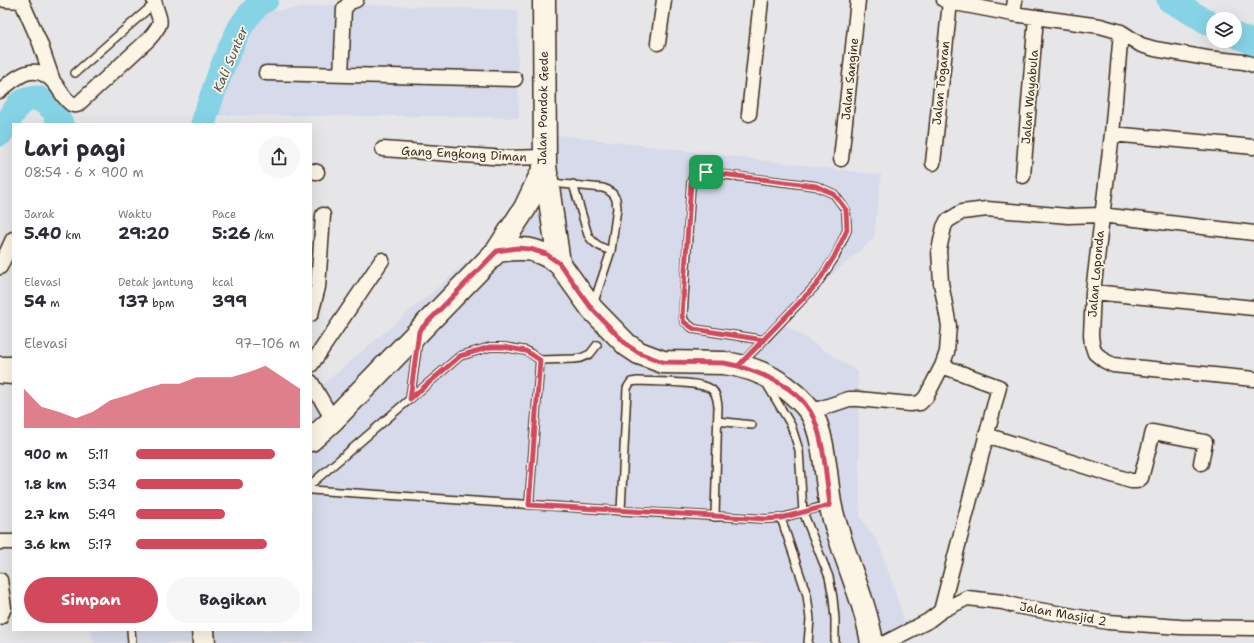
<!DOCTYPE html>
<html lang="id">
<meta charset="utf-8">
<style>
:root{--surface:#fff;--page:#f7f7f7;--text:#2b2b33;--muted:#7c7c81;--accent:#d1495b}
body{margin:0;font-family:"Shantell Sans",sans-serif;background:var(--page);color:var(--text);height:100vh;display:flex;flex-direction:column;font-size:15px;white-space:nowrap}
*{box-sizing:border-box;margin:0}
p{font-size:13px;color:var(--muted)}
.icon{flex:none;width:22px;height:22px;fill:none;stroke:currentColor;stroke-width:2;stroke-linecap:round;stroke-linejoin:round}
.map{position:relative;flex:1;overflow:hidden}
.side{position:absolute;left:12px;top:123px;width:300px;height:508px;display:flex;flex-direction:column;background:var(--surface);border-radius:0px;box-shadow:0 4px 16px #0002}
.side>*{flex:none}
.tools{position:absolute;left:1206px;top:12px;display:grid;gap:8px}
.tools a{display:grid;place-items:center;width:36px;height:36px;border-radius:50%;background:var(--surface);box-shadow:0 4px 16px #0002;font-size:20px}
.pin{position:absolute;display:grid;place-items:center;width:34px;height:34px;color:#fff;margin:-17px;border-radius:8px;box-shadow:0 2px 6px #0006}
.round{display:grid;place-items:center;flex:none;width:42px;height:42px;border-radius:21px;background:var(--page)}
.headline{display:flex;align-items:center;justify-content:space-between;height:68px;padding:0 12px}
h1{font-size:22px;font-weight:700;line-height:30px}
.figures{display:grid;grid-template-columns:repeat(3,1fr);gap:6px;height:68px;padding:4px 12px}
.figures div{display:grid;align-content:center}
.figures b{font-size:17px;font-weight:700}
.figures small{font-size:11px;font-weight:400}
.figures p{font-size:11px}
.chart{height:112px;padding:8px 12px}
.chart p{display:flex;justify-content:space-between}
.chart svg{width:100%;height:72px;margin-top:4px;fill:var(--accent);opacity:.7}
.primary-button{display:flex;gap:8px;margin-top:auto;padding:8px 12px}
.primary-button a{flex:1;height:46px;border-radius:24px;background:var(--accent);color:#fff;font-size:16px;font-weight:700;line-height:46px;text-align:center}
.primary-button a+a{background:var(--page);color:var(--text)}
ul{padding:0 12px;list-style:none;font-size:13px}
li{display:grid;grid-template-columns:64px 48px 1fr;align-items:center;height:30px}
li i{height:10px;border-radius:5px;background:var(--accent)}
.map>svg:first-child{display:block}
.built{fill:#d6daea}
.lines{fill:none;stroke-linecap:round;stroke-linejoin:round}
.river{stroke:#86d3e5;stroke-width:25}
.lane-casing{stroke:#3b2a1e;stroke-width:10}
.street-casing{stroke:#3b2a1e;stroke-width:17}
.primary-casing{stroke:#3b2a1e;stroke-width:25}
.lane{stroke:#fcf5e5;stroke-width:7}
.street{stroke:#fcf5e5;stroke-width:14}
.primary{stroke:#fcf5e5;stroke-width:22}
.route-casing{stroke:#fff;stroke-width:8}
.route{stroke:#d1495b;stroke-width:5}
.labels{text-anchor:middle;stroke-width:3.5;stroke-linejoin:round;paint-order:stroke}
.street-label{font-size:12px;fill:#3b2a1e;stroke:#fcf5e5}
.water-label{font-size:13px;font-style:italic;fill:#4e5450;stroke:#fcf5e5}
</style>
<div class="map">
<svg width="1254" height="643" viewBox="0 0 1254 643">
<rect width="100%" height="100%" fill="#e6e5e8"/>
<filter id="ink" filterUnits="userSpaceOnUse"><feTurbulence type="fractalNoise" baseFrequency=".025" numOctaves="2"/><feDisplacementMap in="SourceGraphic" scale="8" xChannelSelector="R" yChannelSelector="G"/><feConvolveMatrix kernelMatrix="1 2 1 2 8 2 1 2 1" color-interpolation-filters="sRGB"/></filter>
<g filter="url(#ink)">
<!-- built -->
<path class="built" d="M339,4L517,10L519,118L442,116L210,115L244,40L264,12Z
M535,132L881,175L874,238L779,321L858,372L860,517L879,544L905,623L877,643H94L91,630H311V391L313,393L510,226L527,191Z"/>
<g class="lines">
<!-- river -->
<path class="river" d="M1169,0L1213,25
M1235,35L1254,43
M203,124C213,92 224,58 240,28C245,18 254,10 261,1L266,0
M0,134L19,104L28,99L38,98L53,109L61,124"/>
<defs>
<path id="lane" d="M75,73L155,3
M551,183L603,188L608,190L613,194L616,199L617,208L611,251L593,305
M573,184L588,235C594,245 601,247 611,251
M742,363L817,284L835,257L847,230L846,210L834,194L816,186L702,172L693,177L691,183L683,315L684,321L694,329L764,340
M766,383L791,425L799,450L803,512L829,577L833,598L835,619V643
M410,399L418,340
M717,421L752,425
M311,484L460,356L490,347H504L527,351L540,360L574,359L581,358L590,354L597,345
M311,490L625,511L766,519L781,518L828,505
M529,505L540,360
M621,511L627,388L631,382L638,381C653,382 700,381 711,389C717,393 717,400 718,406L715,517
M781,518L807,595L810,619L808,643
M131,630L132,643"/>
<path id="street" d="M5,0L22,1
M21,0L40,43L53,81
M944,0L950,2L1013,14L1100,26L1121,32L1141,45L1155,49L1207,58L1244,62L1254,65
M1013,14L1015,0
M1121,32L1112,134L1093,292L1091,335L1092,344L1095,353L1105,361L1113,365L1254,379
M658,43L664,0
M266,73L515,79
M341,75L344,9L350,2L356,0
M0,91C18,75 37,60 56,85C60,90 62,95 67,100C70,103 72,106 77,105L149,39C167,18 158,22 154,0
M749,114L761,0
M1112,134L1254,147
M383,149L506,158L544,157
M841,159L858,0
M933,163L950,2
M311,171L317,172
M1023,176L1036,17
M0,267L13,239
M1093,292L1254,308
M311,314L318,287L323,215
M0,364H13
M311,365L382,260
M0,376L13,377
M311,382L333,420
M810,412L849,399H858L910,404L920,403L926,397L942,366L947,352L948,338L949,326L941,283L939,250L944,227L947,221L962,212L987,209L1068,216L1101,215L1254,233
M986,435L1131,481H1137L1141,478L1153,432L1205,442L1201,463
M0,542H13
M0,580L4,608L0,617
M941,611L999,387L942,366
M885,643L928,621L941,611L967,598L1003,602L1016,606L1108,622L1180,627L1254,628"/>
<path id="primary" d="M544,0L545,166L559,263L592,309L627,345L639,353L663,362L724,363C745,366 769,374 786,388C794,394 803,402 810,411C824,432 826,477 830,503C832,513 835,523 838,532C849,569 866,605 872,643
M497,251C524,247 535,247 559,263
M311,440L333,420L497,251L525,208L545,166
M203,630L204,643"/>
</defs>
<!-- lane casing -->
<use href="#lane" class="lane-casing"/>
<!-- street casing -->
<use href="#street" class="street-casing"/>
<!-- primary casing -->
<use href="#primary" class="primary-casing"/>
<!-- lane -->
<use href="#lane" class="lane"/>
<!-- street -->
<use href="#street" class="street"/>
<!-- primary -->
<use href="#primary" class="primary"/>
</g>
</g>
<g class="lines" filter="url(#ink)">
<defs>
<path id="route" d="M706,172C698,172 694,176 691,182L682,316L684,322L694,329L764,340L738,366L724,363L663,362L639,353L627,345L592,309L559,263L546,254L530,249L517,248L497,251L419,331L410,399L460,356L490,347H504L526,351L540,360L529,505L766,519L781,518L830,505C826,478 824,434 810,411C795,386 765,375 738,366L817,284L834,257L847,230L846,210L834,194L816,186L706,172"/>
</defs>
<!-- route casing -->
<use href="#route" class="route-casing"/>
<!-- route -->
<use href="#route" class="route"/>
</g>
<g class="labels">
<!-- street labels -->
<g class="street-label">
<text transform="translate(850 79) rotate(-84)" y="4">Jalan Sangine</text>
<text transform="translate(941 83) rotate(-84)" y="4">Jalan Togaran</text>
<text transform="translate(1030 97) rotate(-85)" y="4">Jalan Wayabula</text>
<text transform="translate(543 108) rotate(-89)" y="4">Jalan Pondok Gede</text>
<text transform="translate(464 154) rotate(3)" y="4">Gang Engkong Diman</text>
<text transform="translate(1096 274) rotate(-85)" y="4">Jalan Laponda</text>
<text transform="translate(1063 614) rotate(10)" y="4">Jalan Masjid 2</text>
</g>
<!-- water labels -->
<g class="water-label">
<text transform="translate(230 59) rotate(-67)" y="5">Kali Sunter</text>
</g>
</g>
</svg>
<div class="tools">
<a><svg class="icon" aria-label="layers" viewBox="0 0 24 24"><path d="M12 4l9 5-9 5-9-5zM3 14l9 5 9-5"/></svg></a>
</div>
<div class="pin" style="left:706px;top:172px;background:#1e9e55"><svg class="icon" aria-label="arrive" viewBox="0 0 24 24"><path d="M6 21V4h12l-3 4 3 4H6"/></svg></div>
<section class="side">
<div class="headline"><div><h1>Lari pagi</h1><p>08:54 · 6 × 900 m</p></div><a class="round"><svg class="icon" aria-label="share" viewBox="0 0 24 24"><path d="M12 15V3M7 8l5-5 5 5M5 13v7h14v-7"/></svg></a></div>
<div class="figures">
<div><p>Jarak</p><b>5.40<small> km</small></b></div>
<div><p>Waktu</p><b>29:20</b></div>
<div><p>Pace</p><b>5:26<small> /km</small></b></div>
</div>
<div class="figures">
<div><p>Elevasi</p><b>54<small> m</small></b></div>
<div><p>Detak jantung</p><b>137<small> bpm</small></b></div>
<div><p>kcal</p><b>399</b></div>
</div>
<div class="chart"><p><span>Elevasi</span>97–106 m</p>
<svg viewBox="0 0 160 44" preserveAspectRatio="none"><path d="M0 44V20L10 31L20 34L30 38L40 34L50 27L60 24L70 20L80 17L90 17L100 13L110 13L120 13L130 10L140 6L150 13L160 20V44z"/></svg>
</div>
<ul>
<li><b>900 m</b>5:11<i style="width:85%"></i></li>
<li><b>1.8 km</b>5:34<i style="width:65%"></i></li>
<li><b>2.7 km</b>5:49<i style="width:54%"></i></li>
<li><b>3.6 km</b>5:17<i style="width:80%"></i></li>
</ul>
<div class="primary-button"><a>Simpan</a><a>Bagikan</a></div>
</section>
</div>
